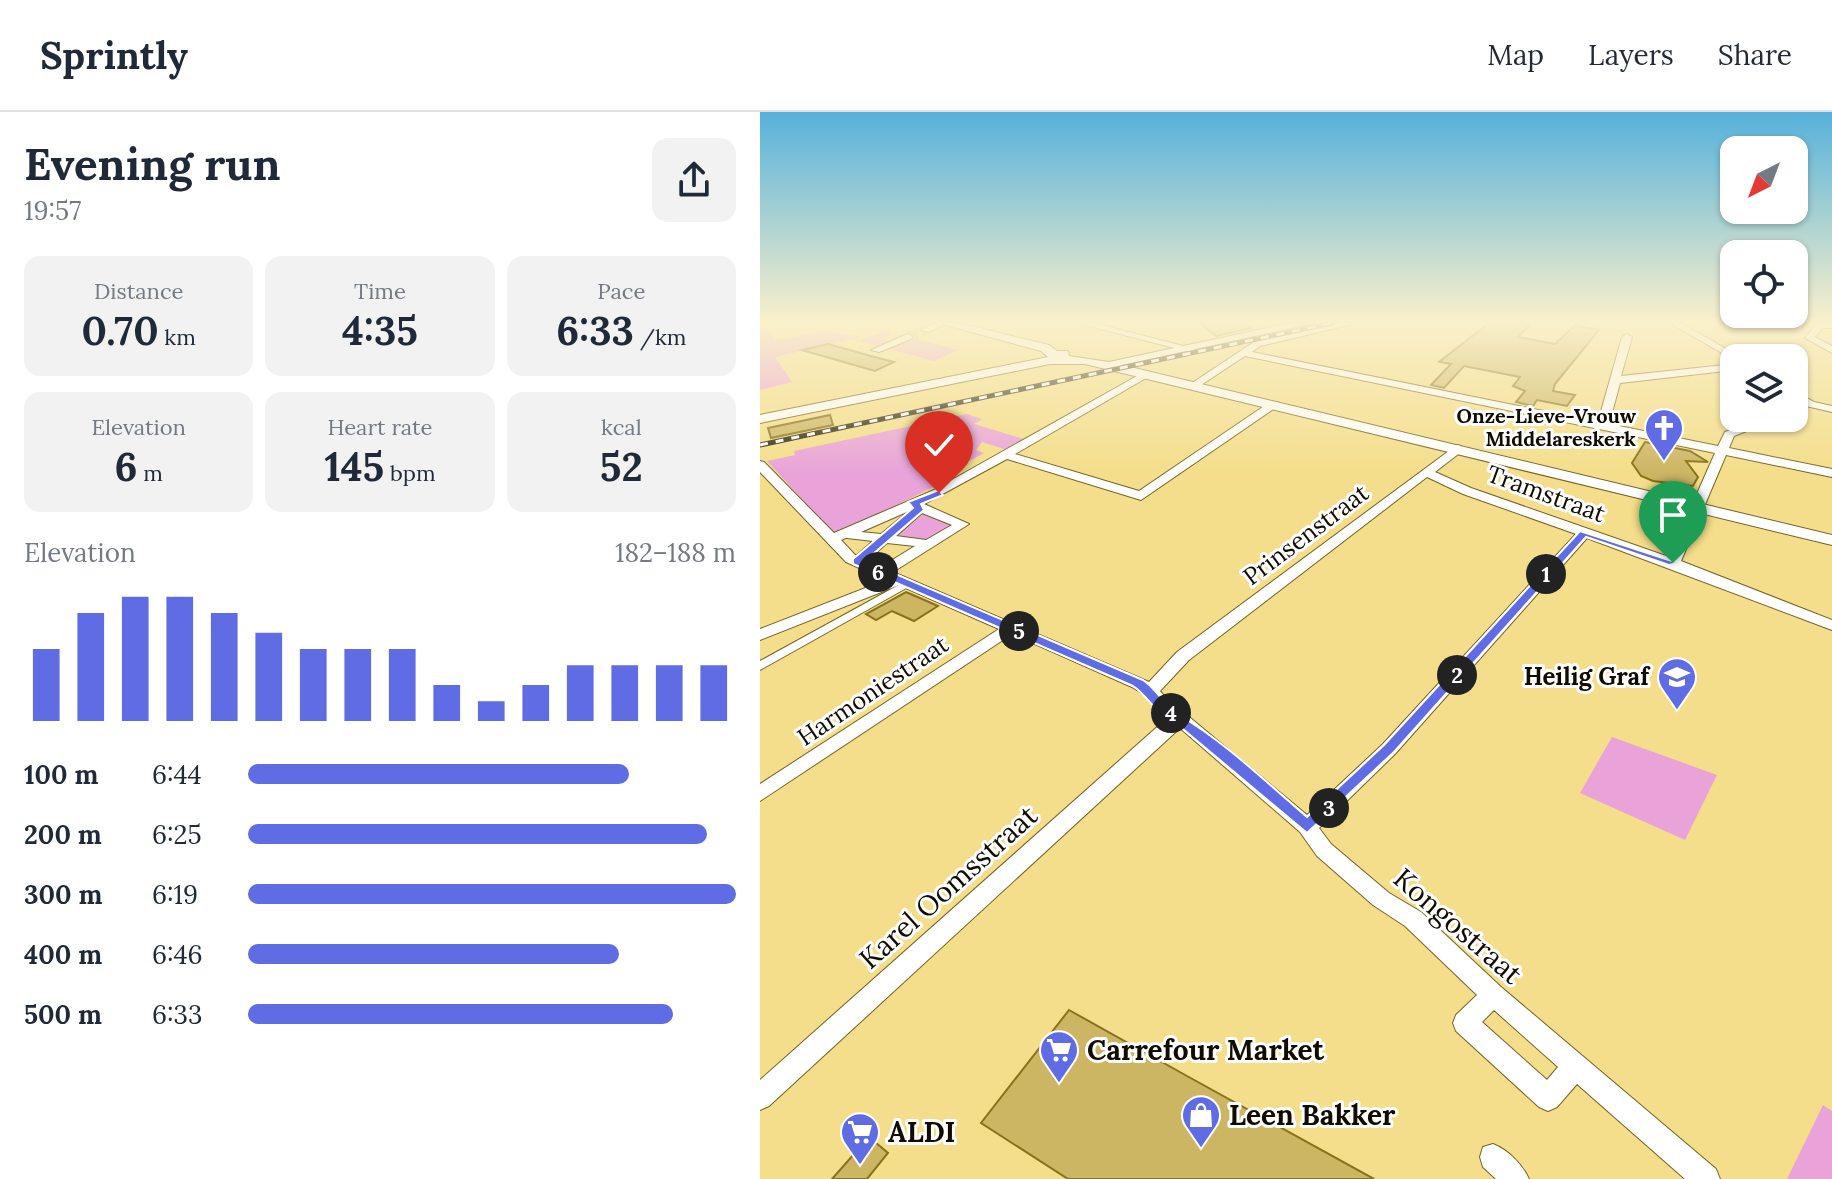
<!DOCTYPE html>
<meta charset="utf-8">
<style>
:root{--surface:#fff;--page:#f2f2f3;--text:#1f2937;--muted:#747a83;--line:#e0e1e3;--accent:#606ce4}
body{margin:0;font-family:Lora,serif;background:var(--page);color:var(--text);height:100vh;display:flex;flex-direction:column;font-size:30px;white-space:nowrap}
*{box-sizing:border-box;margin:0}
p{font-size:26px;color:var(--muted)}
.icon{flex:none;width:44px;height:44px;fill:none;stroke:currentColor;stroke-width:2;stroke-linecap:round;stroke-linejoin:round}
.map{position:relative;flex:1;overflow:hidden}
.details{display:flex;flex-direction:column;background:var(--surface);width:760px}
.details>*{flex:none}
.needle{width:52px;rotate:222deg}
.controls{position:absolute;left:960px;top:24px;display:grid;gap:16px}
.controls a{display:grid;place-items:center;width:88px;height:88px;border-radius:16px;background:var(--surface);box-shadow:0 2px 6px #0004;font-size:40px}
.pin{position:absolute;display:grid;place-items:center;width:68px;height:68px;color:#fff;margin:-82px -34px;border-radius:50% 50% 50% 0;rotate:-45deg;box-shadow:0 0 8px #0007}
.pin .icon{rotate:45deg}
.km{position:absolute;width:40px;height:40px;margin:-20px;border-radius:50%;background:#222;color:#fff;font-size:22px;line-height:40px;text-align:center}
.round{display:grid;place-items:center;flex:none;width:84px;height:84px;border-radius:16px;background:var(--page)}
.summary{display:flex;align-items:center;justify-content:space-between;height:136px;padding:0 24px}
h1{font-size:44px;font-weight:800;line-height:60px}
.figures{display:grid;grid-template-columns:repeat(3,1fr);gap:12px;height:136px;padding:8px 24px}
.figures div{display:grid;align-content:center;border-radius:16px;background:var(--page);text-align:center}
.figures b{font-size:40px;font-weight:800}
.figures small{font-size:22px;font-weight:400}
.figures p{font-size:22px}
.chart{height:224px;padding:16px 24px}
.chart p{display:flex;justify-content:space-between}
.chart svg{width:100%;height:144px;margin-top:8px;stroke:var(--accent);stroke-width:6}
ul{padding:0 24px;list-style:none;font-size:26px}
li{display:grid;grid-template-columns:128px 96px 1fr;align-items:center;height:60px}
li i{height:20px;border-radius:10px;background:var(--accent)}
header{display:flex;align-items:center;gap:48px;box-sizing:border-box;height:112px;padding:0 40px;background:var(--surface);border-bottom:2px solid var(--line)}
header strong{font-size:38px}
nav{display:flex;gap:44px;margin-inline-start:auto;font-size:28px}
main{display:flex;flex:1;min-height:0}
.map>svg:first-child{display:block}
.green{fill:#e9a3d9}
.building{fill:#ccb664;stroke:#877219;stroke-width:2}
.lines{fill:none;stroke-linecap:round;stroke-linejoin:round}
.minor-tunnel{stroke:#d2be76;stroke-width:10;stroke-dasharray:10 5;stroke-linecap:butt}
.pedestrian-casing{stroke:#736324;stroke-width:2}
.minor-casing{stroke:#736324;stroke-width:2}
.tertiary-casing{stroke:#736324;stroke-width:2}
.pedestrian{fill:#fff;fill-rule:evenodd}
.minor{fill:#fff;fill-rule:evenodd}
.tertiary{fill:#fff;fill-rule:evenodd}
.rail-casing{stroke:#2f2712;stroke-width:5}
.rail{stroke:#fff;stroke-width:3;stroke-dasharray:8;stroke-linecap:butt}
.route{fill:#606ce4;stroke:#fff;stroke-width:2}
.labels{text-anchor:middle;stroke-width:6;stroke-linejoin:round;paint-order:stroke}
.far-poi-label{font-size:20px;font-weight:bold;fill:#110b00;stroke:#fff;text-anchor:end}
.street-label{font-size:24px;fill:#110b00;stroke:#fff}
.poi-label{font-size:24px;font-weight:bold;fill:#110b00;stroke:#fff;text-anchor:end}
.near-street-label{font-size:28px;fill:#110b00;stroke:#fff}
.near-poi-label{font-size:28px;font-weight:bold;fill:#110b00;stroke:#fff;text-anchor:start}
</style>
<header>
<strong>Sprintly</strong>
<nav><a>Map</a><a>Layers</a><a>Share</a></nav>
</header>
<main>
<section class="details">
<div class="summary"><div><h1>Evening run</h1><p>19:57</p></div><a class="round"><svg class="icon" aria-label="share" viewBox="0 0 24 24"><path d="M12 15V3M7 8l5-5 5 5M5 13v7h14v-7"/></svg></a></div>
<div class="figures">
<div><p>Distance</p><b>0.70<small> km</small></b></div>
<div><p>Time</p><b>4:35</b></div>
<div><p>Pace</p><b>6:33<small> /km</small></b></div>
</div>
<div class="figures">
<div><p>Elevation</p><b>6<small> m</small></b></div>
<div><p>Heart rate</p><b>145<small> bpm</small></b></div>
<div><p>kcal</p><b>52</b></div>
</div>
<div class="chart"><p><span>Elevation</span>182–188 m</p>
<svg viewBox="0 0 160 44" preserveAspectRatio="none"><path d="M5 44V22M15 44V11M25 44V6M35 44V6M45 44V11M55 44V17M65 44V22M75 44V22M85 44V22M95 44V33M105 44V38M115 44V33M125 44V27M135 44V27M145 44V27M155 44V27"/></svg>
</div>
<ul>
<li><b>100 m</b>6:44<i style="width:78%"></i></li>
<li><b>200 m</b>6:25<i style="width:94%"></i></li>
<li><b>300 m</b>6:19<i style="width:100%"></i></li>
<li><b>400 m</b>6:46<i style="width:76%"></i></li>
<li><b>500 m</b>6:33<i style="width:87%"></i></li>
</ul>
</section>
<div class="map">
<svg width="1072" height="1067" viewBox="0 0 1072 1067">
<rect width="100%" height="100%" fill="#f4de8b"/>
<!-- green -->
<path class="green" d="M7,217L16,228L68,219L101,225L15,245L32,270L0,278V218Z
M124,219L132,221L123,226L129,230L137,222L198,238L174,249L99,229Z
M207,302L222,307L214,312L264,327L247,338L222,330L216,338L224,341L186,362L192,366L83,419L72,420L7,349L35,343L34,339Z
M160,399L196,413L166,430L134,425Z
M852,625L957,663L925,728L820,681Z
M1063,993L1072,999V1067H1027Z"/>
<!-- building -->
<path class="building" d="M440,211H483L491,216L456,224Z
M729,211H772L758,225L795,232L815,213L839,218L795,272L793,279L815,283L807,294L777,288L773,294L756,290L765,279L753,274L760,265L704,254L684,276L671,273L691,252L679,250Z
M68,232L111,244L134,250L115,259L42,238Z
M70,303L73,313L11,326L8,316Z
M885,330L930,339L948,350L926,349L938,365L933,374L893,369L881,364L872,351Z
M146,480L178,494L154,509L132,499L116,508L106,502Z
M309,898L427,964L614,1067H308L221,1011Z
M109,1025L128,1041L107,1067H72Z"/>
<g class="lines">
<!-- minor-tunnel -->
<path class="minor-tunnel" d="M148,225L166,218"/>
<defs>
<path id="pedestrian" d="M146,469L150,470L152,472L150,474L0,558V549Z"/>
<path id="minor" d="M174,211H186L169,220L161,218Z
M317,211H334L435,237L430,240Z
M579,211H597L500,234L492,240L838,310L862,225L867,222L872,225L861,264L974,252V258L860,271L849,312L958,334L965,320L1003,306H1019L974,324L969,336L1072,357V365L966,343L921,449L1072,508V518L827,426L635,642L559,716L571,732L629,781L661,800L741,875L956,1057L960,1067H925L817,972L797,995L788,999L779,995L696,919L693,911L696,903L717,883L645,814L613,793L557,744L540,720L420,616L9,994L0,998V968L405,608L385,583L372,575L252,522L0,689V672L239,517L139,473L0,528V517L126,468L86,450L0,360V349L4,350L74,421L174,378L384,260L393,262L255,342L379,379L510,290H518V294L381,388L247,347L164,392L209,412L133,460L389,570L417,540L697,333L701,334V340L675,360L711,376L909,445L955,341L485,244L438,275L429,273L494,230ZM667,365L703,382L816,422L623,632L547,703L428,604L419,602L400,579L429,548ZM149,399L121,422L101,420ZM162,401L192,413L166,428L136,424ZM86,426H87L113,429L96,444L81,428ZM127,431L155,434L121,455L107,449ZM734,898L798,955L787,968L722,910Z
M910,211H921L982,246L974,248Z
M1057,211H1072V216H1063L1055,225L1072,234V241L1045,226Z
M148,222L153,225L151,227L119,240L111,238Z
M1034,279L1054,290L1072,294V300L1046,294L1034,287Z
M733,1032C748,1038 762,1052 769,1067H736L723,1055L720,1045L723,1035Z"/>
<path id="tertiary" d="M178,211H199L289,233L297,239H308L309,244L349,250L530,211H554L362,253L1072,423V433L325,252H290L0,311V303L288,245L281,239Z"/>
</defs>
<!-- pedestrian casing -->
<use href="#pedestrian" class="pedestrian-casing"/>
<!-- minor casing -->
<use href="#minor" class="minor-casing"/>
<!-- tertiary casing -->
<use href="#tertiary" class="tertiary-casing"/>
<!-- pedestrian -->
<use href="#pedestrian" class="pedestrian"/>
<!-- minor -->
<use href="#minor" class="minor"/>
<!-- tertiary -->
<use href="#tertiary" class="tertiary"/>
<defs>
<path id="rail" d="M0,333L572,211"/>
</defs>
<!-- rail casing -->
<use href="#rail" class="rail-casing"/>
<!-- rail -->
<use href="#rail" class="rail"/>
</g>
<!-- sky -->
<linearGradient id="sky" x2="0" y2="1"><stop stop-color="#55b1db"/><stop offset="0.58" stop-color="#faf0cb"/><stop offset="1" stop-color="#faf0cb" stop-opacity="0"/></linearGradient>
<rect width="1072" height="361" fill="url(#sky)"/>
<!-- route -->
<path class="route" d="M179,378L183,383L161,392L164,398L105,449L383,568C397,577 405,595 419,603C465,630 506,670 547,705L624,633L820,419L918,451L909,453L826,425L634,640L547,721L418,613C400,609 389,584 373,574L93,452V447L153,396L148,390Z"/>
<!-- icons -->
<defs>
<symbol id="church-pin" viewBox="-11 -11 22 30"><path d="M0 17L-7.5 6A9.5 9.5 0 1 1 7.5 6Z" fill="#606ce4" stroke="#fff"/><path d="M-1.2-6h2.4v3.5h3.3v2.4h-3.3V6h-2.4V-.1h-3.3v-2.4h3.3Z" fill="#fff"/></symbol>
<symbol id="school-pin" viewBox="-11 -11 22 30"><path d="M0 17L-7.5 6A9.5 9.5 0 1 1 7.5 6Z" fill="#606ce4" stroke="#fff"/><path d="M0-5L7-2L0 1L-7-2ZM-4 1L0 2.5L4 1V4Q0 6-4 4Z" fill="#fff"/></symbol>
<symbol id="supermarket-pin" viewBox="-11 -11 22 30"><path d="M0 17L-7.5 6A9.5 9.5 0 1 1 7.5 6Z" fill="#606ce4" stroke="#fff"/><path d="M-6-5.5h2.5l.6 2H6L4.5 2H-2.5L-4.4-4H-6ZM-1.5 3.2a1.3 1.3 0 1 0 .1 0ZM3 3.2a1.3 1.3 0 1 0 .1 0Z" fill="#fff"/></symbol>
<symbol id="shop-pin" viewBox="-11 -11 22 30"><path d="M0 17L-7.5 6A9.5 9.5 0 1 1 7.5 6Z" fill="#606ce4" stroke="#fff"/><path d="M-5-2.5h2.3a2.7 3.5 0 0 1 5.4 0H5L5.5 6h-11ZM-1.5-2.5h3a1.5 2.3 0 0 0-3 0Z" fill="#fff"/></symbol>
</defs>
<g fill-rule="evenodd">
<use href="#church-pin" x="882" y="294" width="44" height="60"/>
<use href="#school-pin" x="895" y="543" width="44" height="60"/>
<use href="#supermarket-pin" x="277" y="916" width="44" height="60"/>
<use href="#shop-pin" x="419" y="981" width="44" height="60"/>
<use href="#supermarket-pin" x="78" y="998" width="44" height="60"/>
</g>
<g class="labels">
<!-- far-poi labels -->
<g class="far-poi-label">
<text x="876" y="311">Onze-Lieve-Vrouw<tspan x="876" dy="23">Middelareskerk</tspan></text>
</g>
<!-- street labels -->
<g class="street-label">
<text transform="translate(786 382) rotate(20)" y="8">Tramstraat</text>
<text transform="translate(546 423) rotate(-37)" y="8">Prinsenstraat</text>
<text transform="translate(113 579) rotate(-34)" y="8">Harmoniestraat</text>
</g>
<!-- poi labels -->
<g class="poi-label">
<text x="889" y="573">Heilig Graf</text>
</g>
<!-- near-street labels -->
<g class="near-street-label">
<text transform="translate(188 775) rotate(-42)" y="10">Karel Oomsstraat</text>
<text transform="translate(698 814) rotate(41)" y="10">Kongostraat</text>
</g>
<!-- near-poi labels -->
<g class="near-poi-label">
<text x="327" y="948">Carrefour Market</text>
<text x="469" y="1013">Leen Bakker</text>
<text x="128" y="1030">ALDI</text>
</g>
</g>
</svg>
<div class="controls">
<a><svg class="needle" viewBox="-14 -14 28 28"><path d="M0-13l5 13h-10z" fill="#e53935"/><path d="M0 13l5-13h-10z" fill="#747a83"/></svg></a>
<a><svg class="icon" aria-label="locate" viewBox="0 0 24 24"><circle cx="12" cy="12" r="6"/><path d="M12 2v4M12 18v4M2 12h4M18 12h4"/></svg></a>
<a><svg class="icon" aria-label="layers" viewBox="0 0 24 24"><path d="M12 4l9 5-9 5-9-5zM3 14l9 5 9-5"/></svg></a>
</div>
<div class="pin" style="left:913px;top:451px;background:#1e9e55"><svg class="icon" aria-label="arrive" viewBox="0 0 24 24"><path d="M6 21V4h12l-3 4 3 4H6"/></svg></div>
<div class="pin" style="left:179px;top:381px;background:#d93025"><svg class="icon" aria-label="check" viewBox="0 0 24 24"><path d="M5 12l5 5 9-10"/></svg></div>
<b class="km" style="left:786px;top:462px">1</b>
<b class="km" style="left:697px;top:563px">2</b>
<b class="km" style="left:569px;top:696px">3</b>
<b class="km" style="left:411px;top:601px">4</b>
<b class="km" style="left:259px;top:519px">5</b>
<b class="km" style="left:118px;top:460px">6</b>
</div>
</main>
